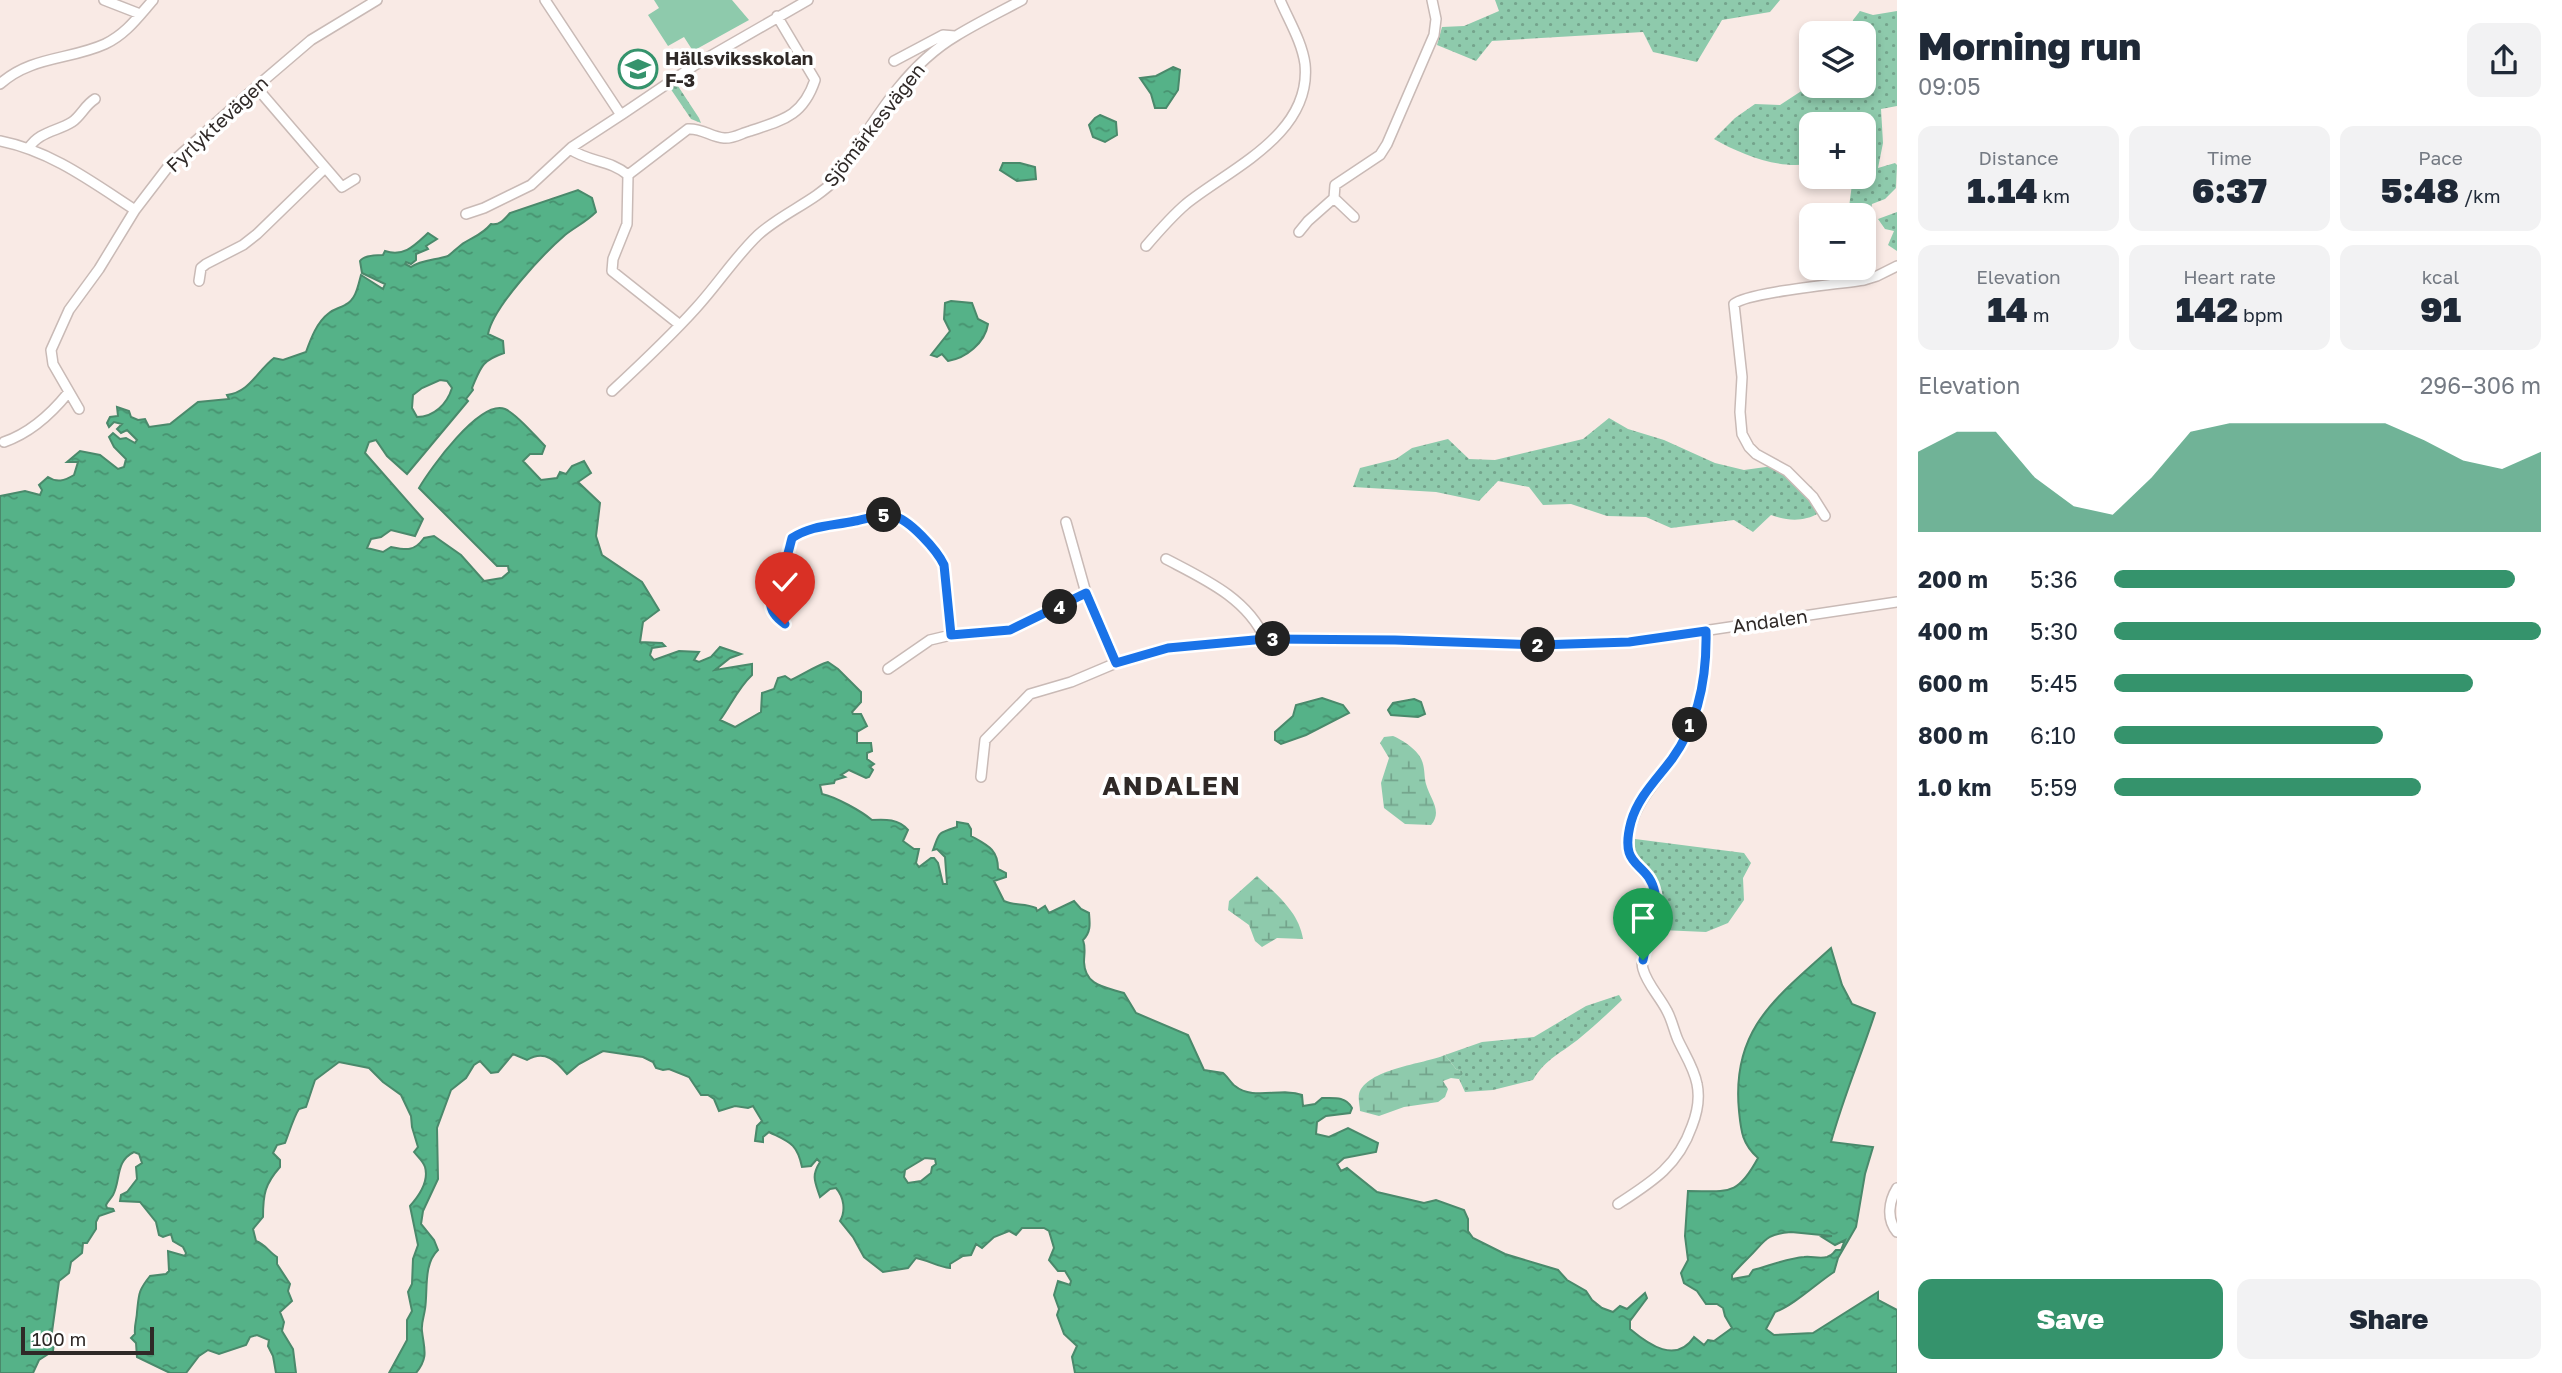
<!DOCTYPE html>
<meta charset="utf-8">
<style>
:root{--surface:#fff;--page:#f2f2f3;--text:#1f2937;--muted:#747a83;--accent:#35936c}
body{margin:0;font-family:"Golos Text",sans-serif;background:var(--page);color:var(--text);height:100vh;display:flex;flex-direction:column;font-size:26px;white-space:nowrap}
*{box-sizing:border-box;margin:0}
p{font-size:23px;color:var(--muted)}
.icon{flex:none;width:38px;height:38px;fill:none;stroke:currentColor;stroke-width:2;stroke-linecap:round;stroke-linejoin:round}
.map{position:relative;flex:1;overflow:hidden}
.side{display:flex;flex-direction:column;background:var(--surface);width:665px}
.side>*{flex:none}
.buttons{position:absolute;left:1799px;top:21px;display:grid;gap:14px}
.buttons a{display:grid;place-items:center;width:77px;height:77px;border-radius:14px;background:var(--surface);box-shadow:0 4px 10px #0003;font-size:35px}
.scale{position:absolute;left:21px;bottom:18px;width:133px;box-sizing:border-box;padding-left:7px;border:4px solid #2f2927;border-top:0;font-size:19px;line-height:24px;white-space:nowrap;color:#2f2927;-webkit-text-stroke:5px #fff;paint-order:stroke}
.pin{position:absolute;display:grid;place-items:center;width:60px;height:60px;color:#fff;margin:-72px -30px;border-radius:50% 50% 50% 0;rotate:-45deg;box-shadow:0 0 7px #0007}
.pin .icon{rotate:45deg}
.km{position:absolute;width:35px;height:35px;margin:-18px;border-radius:50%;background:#222;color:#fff;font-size:19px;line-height:35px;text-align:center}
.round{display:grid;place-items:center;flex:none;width:74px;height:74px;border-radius:14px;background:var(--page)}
.summary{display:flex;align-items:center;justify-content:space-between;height:119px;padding:0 21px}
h1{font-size:38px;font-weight:800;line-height:52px}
.figures{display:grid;grid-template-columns:repeat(3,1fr);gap:10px;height:119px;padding:7px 21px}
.figures div{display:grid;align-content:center;border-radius:14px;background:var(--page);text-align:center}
.figures b{font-size:35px;font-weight:800}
.figures small{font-size:19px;font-weight:400}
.figures p{font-size:19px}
.chart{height:196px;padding:14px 21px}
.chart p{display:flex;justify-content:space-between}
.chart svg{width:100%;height:126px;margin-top:7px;fill:var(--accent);opacity:.7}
.primary-button{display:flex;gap:14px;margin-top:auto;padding:14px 21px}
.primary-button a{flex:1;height:80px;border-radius:14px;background:var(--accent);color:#fff;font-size:28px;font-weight:800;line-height:80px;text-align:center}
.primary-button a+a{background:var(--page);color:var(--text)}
ul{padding:0 21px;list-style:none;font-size:23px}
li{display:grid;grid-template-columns:112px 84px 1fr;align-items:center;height:52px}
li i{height:18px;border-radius:9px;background:var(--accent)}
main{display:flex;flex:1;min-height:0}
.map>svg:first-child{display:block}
.grass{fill:url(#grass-dots)}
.wetland{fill:url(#wetland-marsh)}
.park{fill:#8ecaac}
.water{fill:url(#water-ripples);stroke:#4a896b;stroke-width:2;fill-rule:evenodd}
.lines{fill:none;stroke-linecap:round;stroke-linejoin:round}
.minor-casing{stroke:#c9bab6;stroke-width:12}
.minor{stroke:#fff;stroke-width:9}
.route-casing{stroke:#fff;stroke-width:14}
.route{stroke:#1a73e8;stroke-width:9}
.labels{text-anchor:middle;stroke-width:7;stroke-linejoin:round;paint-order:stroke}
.poi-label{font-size:19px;font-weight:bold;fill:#2f2927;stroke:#fff;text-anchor:start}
.street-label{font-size:19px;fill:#2f2927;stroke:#fff}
.district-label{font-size:26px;font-weight:bold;letter-spacing:2px;fill:#2f2927;stroke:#fff}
</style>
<main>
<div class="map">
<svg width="1897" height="1373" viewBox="0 0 1897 1373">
<defs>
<pattern id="grass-dots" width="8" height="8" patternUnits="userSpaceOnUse" patternTransform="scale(1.75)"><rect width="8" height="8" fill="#8ecaac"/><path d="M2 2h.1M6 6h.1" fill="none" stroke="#74a48c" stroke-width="1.8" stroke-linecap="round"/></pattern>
<pattern id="wetland-marsh" width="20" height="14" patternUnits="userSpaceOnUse" patternTransform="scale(1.75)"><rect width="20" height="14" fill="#8ecaac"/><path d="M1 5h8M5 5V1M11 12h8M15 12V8" fill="none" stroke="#74a48c"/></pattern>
<pattern id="water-ripples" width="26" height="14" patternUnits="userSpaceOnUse" patternTransform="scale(1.75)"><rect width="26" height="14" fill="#55b288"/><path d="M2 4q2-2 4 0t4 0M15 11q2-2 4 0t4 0" fill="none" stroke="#47916f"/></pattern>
</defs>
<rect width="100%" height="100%" fill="#f9eae5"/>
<!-- grass -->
<path class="grass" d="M1495,0H1780L1770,12L1722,20L1697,62L1653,52L1643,32L1492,41L1476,61L1437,45L1442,27L1464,26L1499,11Z
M1860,11L1873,15L1897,11V106L1881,109L1883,143L1878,168L1895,163L1897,165L1896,188L1885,199L1872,204L1867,225L1864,227V215H1848L1852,184L1856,177H1864C1864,156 1870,138 1867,118L1856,124H1811V166L1808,164C1777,169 1740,154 1714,139L1735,118L1755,104L1780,105L1806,88L1811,67V86H1864V33H1851L1853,20Z
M676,83L699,118L701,123L691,119L670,88Z
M1897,212V251L1888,245L1894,231L1885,229L1878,219Z
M1609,418L1628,429L1664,440L1715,463L1744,470L1773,466L1812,487L1819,513C1804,522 1787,521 1771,515L1753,532L1734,520L1671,528L1646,517L1607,516L1571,504L1543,505L1529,487L1498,481L1479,501L1436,492L1353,487L1360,468L1396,459L1412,448L1448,439L1469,459L1495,460L1583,439Z
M1635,839L1744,853L1751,863L1743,878L1744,900L1728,923L1706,932L1661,930C1661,892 1658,884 1634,855Z
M1619,995L1622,1000C1609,1012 1596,1025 1581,1037C1562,1053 1546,1058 1533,1080L1493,1090L1465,1092L1459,1079L1463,1072L1456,1069L1445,1055L1482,1042L1534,1037L1586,1006Z"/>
<!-- wetland -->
<path class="wetland" d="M1393,736C1403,740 1419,751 1422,761C1425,768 1424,777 1426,784C1430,799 1443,811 1431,825L1405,824L1384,808L1381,783L1389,758L1380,743L1384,737Z
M1257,876C1276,894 1299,912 1303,939L1277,938L1262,947L1255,941L1249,925L1228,910L1229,901Z
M1445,1055L1456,1069L1464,1072L1459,1079L1451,1078L1443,1081L1448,1089L1445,1097L1438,1102L1404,1107L1379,1116L1360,1111C1360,1107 1358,1099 1359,1094C1366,1069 1424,1064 1445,1055Z"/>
<!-- park -->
<path class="park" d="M654,0H732L749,20L693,51L684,37L668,46L648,15L659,8Z"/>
<!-- water -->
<path class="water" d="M1173,67L1180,70L1178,90L1166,108H1155L1151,94L1140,78L1156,76Z
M1100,115L1116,122L1117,135L1105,142L1093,137L1089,125L1095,118Z
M1003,163H1020L1035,167L1036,179L1017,181L1000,170Z
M578,190L592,198L596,212C586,222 575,227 565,235C543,254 493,307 488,334L503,341L504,353C481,361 481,367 472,388L473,390L466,399L468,401L407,474L387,456L376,440L369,442L365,453L423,519L415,536L391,530L381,537L371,539L367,548L383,552L391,547C406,550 414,552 424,538L434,536L461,555L484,581L502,578L509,572L508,566H497L419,488C430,469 480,399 505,409C517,414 535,436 545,446L542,454H530L523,461L541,480L557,478L560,472L566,474L572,466L584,461L591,473L578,482L600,503L596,536L602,555L642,582L659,610L643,622L640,642L662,643L665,646L652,648L650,655L654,660L679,651L699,652L694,660L699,662L711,657L720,647L741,654L730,658L715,670L752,664V675C738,688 731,705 720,720L735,727L761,712L762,693L774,689L778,678L785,676L791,680C804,674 815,666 828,662L838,669L861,692V702L852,712L853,714H861L867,726L857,732V743H871L872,751L867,753V759L874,764L870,767L873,770L869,777L866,778L849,770L841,775L845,777L835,780L834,783L820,785L822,794C836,797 861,811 872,820C885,819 899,819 908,830L903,841L914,849H919L916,863L919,867L931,858H934L938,863L943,884H947L945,857L937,849L933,850C940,832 936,834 957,827V822L968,824L971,829V836C987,845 998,849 998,869L1006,873V877L994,881L1004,901C1014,906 1025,903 1036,908L1037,911L1045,906L1049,913L1074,901L1081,909L1089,913C1090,924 1091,932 1083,940C1086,948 1084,954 1084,962C1085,986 1105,987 1124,993L1136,1013L1188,1035L1204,1070L1223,1073C1227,1076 1231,1083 1235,1086C1253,1101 1281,1087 1302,1095L1303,1106L1315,1104L1322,1098C1333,1098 1346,1096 1352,1108L1350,1113L1326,1116L1317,1122L1316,1134L1329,1137L1348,1128L1378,1143L1376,1152L1344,1158L1337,1164L1341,1171L1347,1168L1377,1192L1424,1203L1436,1200L1464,1210L1468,1219V1231L1473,1238L1505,1254L1558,1270L1567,1280L1586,1291L1592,1300L1602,1308L1613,1312L1620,1306L1627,1309L1645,1293L1647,1298L1630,1321V1329C1649,1345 1676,1364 1694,1337L1704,1345L1708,1340L1714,1341L1732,1328L1725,1316L1723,1308L1717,1304H1706L1697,1291L1684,1283L1681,1273L1688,1260L1685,1236L1688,1191C1728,1191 1737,1197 1758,1158C1742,1144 1741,1131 1739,1111C1731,1029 1776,998 1831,948L1842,985L1852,1004L1875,1013C1861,1056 1843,1098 1831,1142L1873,1147L1865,1174L1856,1227L1838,1258L1834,1272C1817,1283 1793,1306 1775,1312L1766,1329L1774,1335L1813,1333L1878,1292V1300L1897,1310V1373H1075L1072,1357L1077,1346L1064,1334L1057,1315L1059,1309L1054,1295L1058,1281L1070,1285L1071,1281L1065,1271H1058L1049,1260L1054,1248L1049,1231L1044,1228H1022L1016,1235L1009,1231L994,1237L982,1248L976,1244L971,1255L963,1256L950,1264V1268C938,1267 928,1260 916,1258L908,1268L883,1272L864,1257L853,1237L840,1221C846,1211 844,1197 836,1188L830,1189L820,1197C815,1182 811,1176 820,1162L817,1159L811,1166L802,1167C797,1143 789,1142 769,1132L763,1137V1142L755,1141L757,1126L762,1121L753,1106L748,1108L735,1106L719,1111L714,1099L708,1095H701L689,1077L669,1069L663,1070L656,1068L653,1062L643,1057L603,1051L579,1064L567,1074C556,1061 545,1049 527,1060L513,1054L498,1072L491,1073L480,1061L474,1065L466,1078L451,1090L437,1128L438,1179L423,1211L421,1224L434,1240L438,1250C423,1264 428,1291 425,1309C424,1317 421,1323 422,1331C424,1349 429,1357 416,1373H389L407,1340V1320L412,1311L408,1292L412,1284L413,1259L418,1245L410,1206C419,1196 429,1181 425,1167C423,1161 418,1157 414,1152L418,1147L412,1127L411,1116L401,1095L383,1082L369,1068L339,1062L315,1080L306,1107L299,1109C294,1116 289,1133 285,1143L277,1145L273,1153L280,1160V1167C265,1184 263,1194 263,1217L253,1229L256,1241C265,1244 269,1252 277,1257V1264L290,1284L288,1291L292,1301L280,1312L284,1322L282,1331L293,1349L296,1373H276L273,1356L268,1346L269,1340L257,1335L250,1337L246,1345L219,1354L208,1350L199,1356L186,1373H170L137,1357L136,1343L131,1338L135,1334C134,1325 137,1319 137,1312C139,1294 138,1291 150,1276L166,1274L169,1271L168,1251L185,1256L186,1253L183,1247L173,1241L171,1234L163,1237L159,1235L156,1222L140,1202L120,1201L121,1195L127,1192L137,1179L136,1167L142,1163L139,1154L134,1152C115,1161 121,1180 113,1195C111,1198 108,1201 106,1205L107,1208L113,1209L114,1211L99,1216L96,1222V1229L87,1243H83L82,1253L71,1262L69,1273L59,1281L51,1339L54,1343L53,1351L39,1360L33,1373H0V496L25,491L40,495L42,490L39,485L48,477C57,483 64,481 74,475L78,462H67L80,451L100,455L118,469L124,467L126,459L114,447L109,437L113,433L120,439L126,438L135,443L137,440L127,430L121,433L117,429L122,424L114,422L109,427L107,423L110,417L118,416L117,407L129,411L131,417L138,420L145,419L149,427L170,424L198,402L229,399L227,395C250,392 257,371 274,358L283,360L306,352C311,338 317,322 329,313C334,309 340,308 345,305C356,300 358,286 361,275L383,289L385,284L362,273L360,261C364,255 378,255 383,255L385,251C404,257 414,246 428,233L437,239L426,246L428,249L416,254V260L411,264L406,262L405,264L411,267C421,260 436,260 448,256C451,254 457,248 461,245C472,237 481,236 491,224C499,226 505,219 510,213ZM440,380L447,381L452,388C447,404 434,417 417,417L412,408L413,395L422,388ZM925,1158L935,1159L936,1164L932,1167L931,1173L921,1181L908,1183L904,1177L905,1170ZM1791,1232L1832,1236L1822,1237L1835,1245L1845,1240L1841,1250H1836C1832,1254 1833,1255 1827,1257C1819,1259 1812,1256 1804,1257C1789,1258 1768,1266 1753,1270L1749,1276L1732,1279V1275C1737,1269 1742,1264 1748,1258C1765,1242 1764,1234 1791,1232Z
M951,301L972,303L978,319L988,324C985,343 966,358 948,361L942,354L937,357L931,355L950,331L944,319L945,303Z
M1322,698L1343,705L1349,713L1306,735L1281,744L1275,740V732L1293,716L1296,705Z
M1414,699L1421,702L1425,714L1418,717L1391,715L1388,710L1393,703Z"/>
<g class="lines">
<defs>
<path id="minor" d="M104,0L140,14
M545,0L621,115L695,65L808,0
M894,61L943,35L955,36
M0,84C31,56 70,60 105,44C126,34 138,17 153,0
M256,87L342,187L355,179
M0,141C51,151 92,182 135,210
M29,148C38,132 58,131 72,122C81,116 85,105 95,99
M570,149C588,162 611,160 628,175L627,224L613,259L612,271L680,325
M628,175L688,129C702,128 711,137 724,138C733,139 742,133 750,131C783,120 803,116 815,80L777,16
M1334,198L1354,217
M466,214L484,208L531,185L572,147L621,115
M1299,232L1308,221L1334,198L1335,185L1380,155L1387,144L1434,35L1436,19L1432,0
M1146,246C1158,232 1172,216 1186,204C1231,168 1312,134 1305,64C1302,42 1289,21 1280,0
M199,281L201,268L206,264L243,245L257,234L325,168
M612,391C641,364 670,337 696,308C718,284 735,257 758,235C782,213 814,202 836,179C870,128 902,68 956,36C977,23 1000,12 1022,0
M79,409L53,364L51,350L69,310L99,269L135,210L171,163L256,87L311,40L377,0
M4,442C30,433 51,414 68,393
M1825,516L1813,497L1787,471L1756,454L1749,447L1742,434L1740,412L1742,377L1734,304C1748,292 1840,284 1864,280L1877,276L1897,266
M1066,522L1086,593
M1166,559C1204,579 1247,598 1265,639
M785,624C760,607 773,592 782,571C787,560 789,549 792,538C811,526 828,525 850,522C862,520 875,515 888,515C906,515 936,549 944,565L951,635
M888,669L930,640L951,635L1010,630L1086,593L1116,663
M981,777L985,740L1030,694L1071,682L1116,663L1168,648L1265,639L1395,640L1539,645L1629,642L1897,602
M1897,1188C1889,1201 1886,1219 1897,1232
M1618,1204C1652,1182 1678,1166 1692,1126C1697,1113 1700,1098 1697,1084C1694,1068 1685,1055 1678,1040C1674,1031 1672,1020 1667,1011C1660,997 1647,984 1643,969C1639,954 1651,943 1655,930C1658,919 1658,904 1655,893C1650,868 1625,868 1628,839C1634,796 1663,779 1682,744C1701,708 1707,670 1706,631"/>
</defs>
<!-- minor casing -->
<use href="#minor" class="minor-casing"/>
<!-- minor -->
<use href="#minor" class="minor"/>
</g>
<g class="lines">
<defs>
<path id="route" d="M785,624C760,607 773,592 782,571C787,560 789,549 792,538C812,525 832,526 855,521C867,519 881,513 893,516C909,519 937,550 944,565L951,635L1010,630L1086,593L1116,663L1168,648L1265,639L1395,640L1539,645L1629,642L1706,631C1707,676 1699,722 1672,759C1657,779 1638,797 1631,822C1618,871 1648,859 1655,893C1663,926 1648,932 1643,960"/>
</defs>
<!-- route casing -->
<use href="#route" class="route-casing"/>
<!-- route -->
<use href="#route" class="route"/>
</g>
<!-- icons -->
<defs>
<symbol id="school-ring" viewBox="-11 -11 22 22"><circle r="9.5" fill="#fff" stroke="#35936c" stroke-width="1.5"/><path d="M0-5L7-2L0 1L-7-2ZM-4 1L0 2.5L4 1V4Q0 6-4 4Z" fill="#35936c"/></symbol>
</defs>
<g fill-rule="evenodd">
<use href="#school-ring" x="616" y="47" width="44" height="44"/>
</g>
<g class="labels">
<!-- poi labels -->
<g class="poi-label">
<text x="665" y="65">Hällsviksskolan<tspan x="665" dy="22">F-3</tspan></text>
</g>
<!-- street labels -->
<g class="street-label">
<text transform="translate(217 124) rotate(-43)" y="7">Fyrlyktevägen</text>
<text transform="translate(874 125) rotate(-52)" y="7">Sjömärkesvägen</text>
<text transform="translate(1770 621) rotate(-8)" y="7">Andalen</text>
</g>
<!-- district labels -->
<g class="district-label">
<text x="1172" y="795">ANDALEN</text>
</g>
</g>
</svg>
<div class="buttons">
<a><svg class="icon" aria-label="layers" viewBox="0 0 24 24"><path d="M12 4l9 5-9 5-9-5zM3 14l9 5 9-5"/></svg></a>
<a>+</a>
<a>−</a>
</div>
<div class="scale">100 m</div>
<div class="pin" style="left:1643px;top:960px;background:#1e9e55"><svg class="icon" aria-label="arrive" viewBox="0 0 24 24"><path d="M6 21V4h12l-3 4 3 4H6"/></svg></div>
<div class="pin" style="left:785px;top:624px;background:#d93025"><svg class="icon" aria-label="check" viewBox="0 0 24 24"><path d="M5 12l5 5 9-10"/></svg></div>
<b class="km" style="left:1690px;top:725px">1</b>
<b class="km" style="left:1538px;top:645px">2</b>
<b class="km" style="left:1273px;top:639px">3</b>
<b class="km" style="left:1060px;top:607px">4</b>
<b class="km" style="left:884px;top:515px">5</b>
</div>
<section class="side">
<div class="summary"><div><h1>Morning run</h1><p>09:05</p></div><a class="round"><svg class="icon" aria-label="share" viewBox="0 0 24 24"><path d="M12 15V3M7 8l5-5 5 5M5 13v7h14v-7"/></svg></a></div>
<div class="figures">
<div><p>Distance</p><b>1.14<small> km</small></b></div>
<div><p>Time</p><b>6:37</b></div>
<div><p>Pace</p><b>5:48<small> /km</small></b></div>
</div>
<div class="figures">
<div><p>Elevation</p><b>14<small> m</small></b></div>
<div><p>Heart rate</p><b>142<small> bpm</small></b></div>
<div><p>kcal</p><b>91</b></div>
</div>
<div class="chart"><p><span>Elevation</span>296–306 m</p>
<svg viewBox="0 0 160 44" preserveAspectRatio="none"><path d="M0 44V16L10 9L20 9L30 25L40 35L50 38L60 25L70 9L80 6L90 6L100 6L110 6L120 6L130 12L140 19L150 22L160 16V44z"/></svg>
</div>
<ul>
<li><b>200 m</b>5:36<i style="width:94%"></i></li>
<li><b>400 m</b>5:30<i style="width:100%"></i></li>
<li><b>600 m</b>5:45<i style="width:84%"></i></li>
<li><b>800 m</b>6:10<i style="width:63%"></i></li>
<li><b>1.0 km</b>5:59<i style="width:72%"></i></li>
</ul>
<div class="primary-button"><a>Save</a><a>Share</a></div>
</section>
</main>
